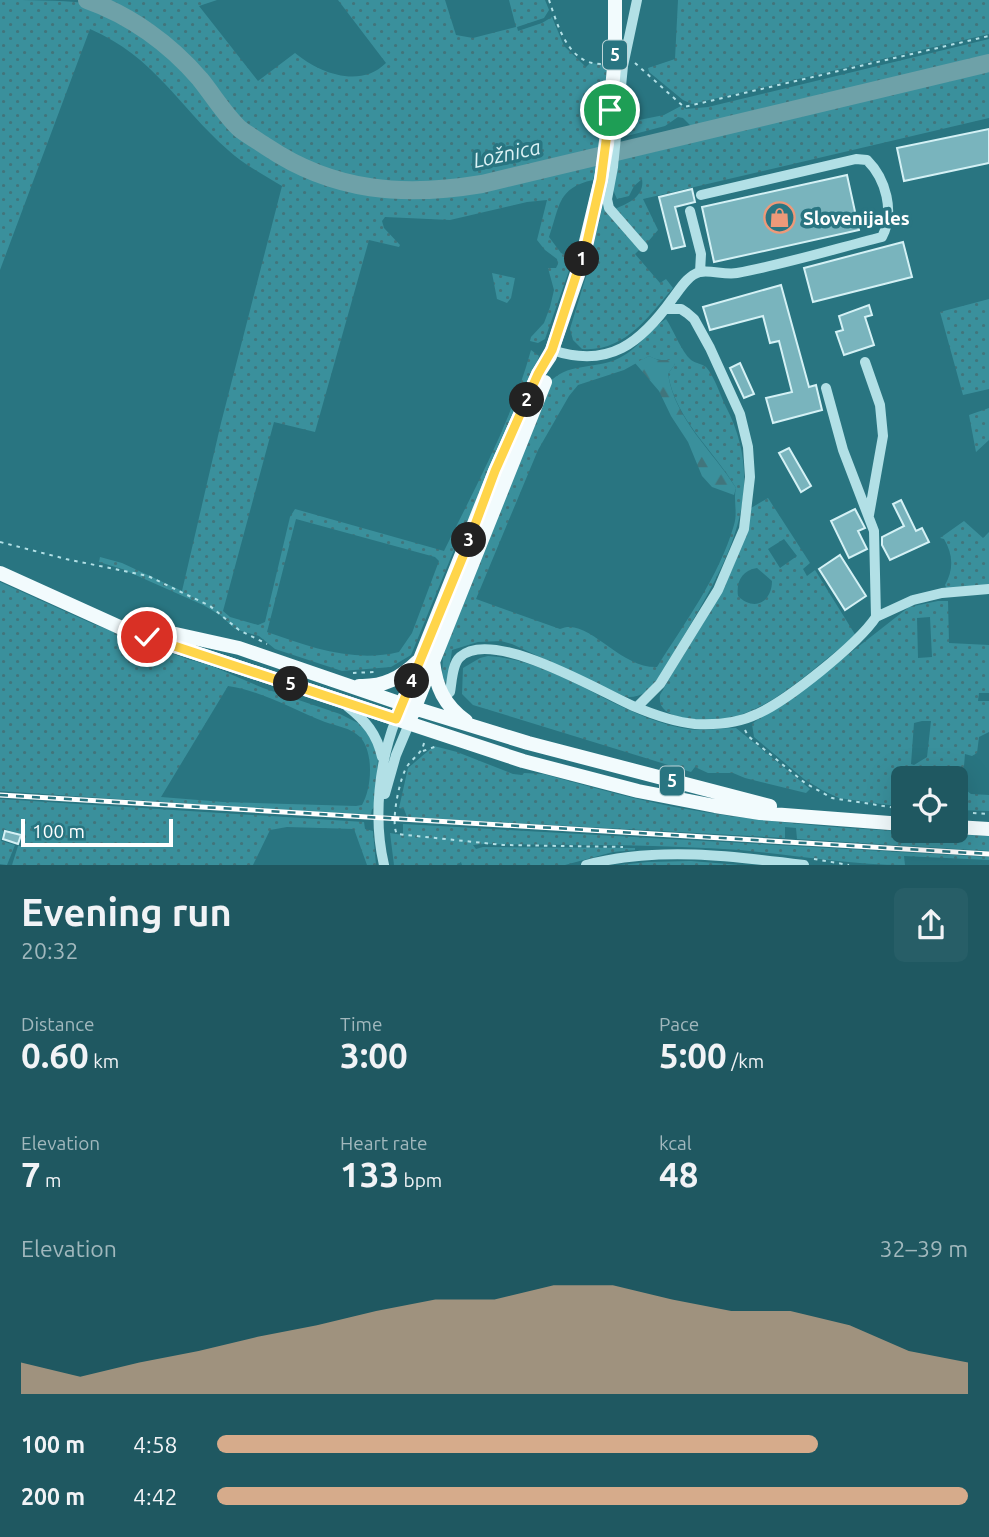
<!DOCTYPE html>
<meta charset="utf-8">
<style>
:root{--surface:#1f5861;--page:#275e67;--text:#f1f3f6;--muted:#a1b8bd;--accent:#d6ab8b}
body{margin:0;font-family:Ubuntu,sans-serif;background:var(--page);color:var(--text);height:100vh;display:flex;flex-direction:column;font-size:26px;white-space:nowrap}
*{box-sizing:border-box;margin:0}
p{font-size:23px;color:var(--muted)}
.icon{flex:none;width:38px;height:38px;fill:none;stroke:currentColor;stroke-width:2;stroke-linecap:round;stroke-linejoin:round}
.map{position:relative;height:865px;overflow:hidden}
.drawer{display:flex;flex-direction:column;background:var(--surface);flex:1}
.drawer>*{flex:none}
.controls{position:absolute;left:891px;top:766px;display:grid;gap:14px}
.controls a{display:grid;place-items:center;width:77px;height:77px;border-radius:10px;background:var(--surface);box-shadow:0 7px 28px #0002;font-size:35px}
.scale{position:absolute;left:21px;bottom:18px;width:152px;box-sizing:border-box;padding-left:7px;border:4px solid #fff;border-top:0;font-size:19px;line-height:24px;white-space:nowrap;color:#fff;-webkit-text-stroke:5px #297581;paint-order:stroke}
.pin{position:absolute;display:grid;place-items:center;width:60px;height:60px;color:#fff;margin:-30px;border:4px solid #fff;border-radius:50%;box-shadow:0 2px 7px #0007}
.km{position:absolute;width:35px;height:35px;margin:-18px;border-radius:50%;background:#222;color:#fff;font-size:19px;line-height:35px;text-align:center}
.round{display:grid;place-items:center;flex:none;width:74px;height:74px;border-radius:10px;background:var(--page)}
.head{display:flex;align-items:center;justify-content:space-between;height:119px;padding:0 21px}
h1{font-size:38px;font-weight:700;line-height:52px}
.stats{display:grid;grid-template-columns:repeat(3,1fr);gap:10px;height:119px;padding:7px 21px}
.stats div{display:grid;align-content:center}
.stats b{font-size:35px;font-weight:700}
.stats small{font-size:19px;font-weight:400}
.stats p{font-size:19px}
.chart{height:196px;padding:14px 21px}
.chart p{display:flex;justify-content:space-between}
.chart svg{width:100%;height:126px;margin-top:7px;fill:var(--accent);opacity:.7}
ul{padding:0 21px;list-style:none;font-size:23px}
li{display:grid;grid-template-columns:112px 84px 1fr;align-items:center;height:52px}
li i{height:18px;border-radius:9px;background:var(--accent)}
.map>svg:first-child{display:block}
.green{fill:url(#green-dots);fill-rule:evenodd}
.forest{fill:url(#forest-firs)}
.lines{fill:none;stroke-linecap:round;stroke-linejoin:round}
.river{stroke:#6ea1a8;stroke-width:18}
.building{fill:#79b4bd;stroke:#d4f1f5;stroke-width:2}
.path{stroke:#b2e0e6;stroke-width:2;stroke-dasharray:3.5 5;stroke-linecap:butt}
.minor{stroke:#b2e0e6;stroke-width:10}
.major{stroke:#f2fbfd;stroke-width:14}
.rail-casing{stroke:#fff;stroke-width:5}
.rail{stroke:#297581;stroke-width:2.5;stroke-dasharray:8;stroke-linecap:butt}
.route-casing{stroke:#fff;stroke-width:14}
.route{stroke:#ffd54a;stroke-width:9}
.labels{text-anchor:middle;stroke-width:7;stroke-linejoin:round;paint-order:stroke}
.shield{fill:#297581;stroke:#bfd6d9;stroke-width:2}
.shield-label{font-size:18px;font-weight:bold;fill:#fff}
.poi-label{font-size:19px;font-weight:bold;fill:#fff;stroke:#297581;text-anchor:start}
.water-label{font-size:21px;font-style:italic;fill:#dbf2f5;stroke:#297581}
</style>
<div class="map">
<svg width="989" height="865" viewBox="0 0 989 865">
<defs>
<pattern id="green-dots" width="8" height="8" patternUnits="userSpaceOnUse" patternTransform="scale(1.75)"><rect width="8" height="8" fill="#3a909c"/><path d="M2 2h.1M6 6h.1" fill="none" stroke="#41757c" stroke-width="1.8" stroke-linecap="round"/></pattern>
<pattern id="forest-firs" width="22" height="20" patternUnits="userSpaceOnUse" patternTransform="scale(1.75)"><rect width="22" height="20" fill="#3a909c"/><path d="M5 1l3.5 6h-7zM16 11l3.5 6h-7z" fill="#41757c"/></pattern>
</defs>
<rect width="100%" height="100%" fill="#297581"/>
<!-- green -->
<path class="green" d="M0,0C27,0 59,0 85,3C123,15 159,40 186,70C203,90 218,113 238,130C277,163 327,186 377,194C451,205 526,180 597,163L593,180C557,188 560,206 549,237L561,253L573,259L545,339L538,343L530,341L531,337L544,323L550,307L554,290L548,268H556L558,264L557,259L545,250L537,240L547,200L527,202L450,220L385,217L382,221L384,228L400,245L399,247L369,240L315,432L274,422L223,611L230,617L258,625L265,622L290,517L295,509L444,551C476,486 512,420 531,350L539,356L532,377L482,495L463,528L411,655L391,667L342,671L275,649L259,636L235,629L220,615L203,605L122,569L99,562L100,557L122,563L182,591L221,423L282,186C264,175 243,164 228,150C178,106 155,57 90,29L0,270ZM296,519L435,557L439,561L412,633L399,652C353,663 310,647 267,632Z
M105,0H217L199,6L258,81L295,53C319,73 360,89 386,63L338,0H445L456,35L473,38L516,27L509,0H545L549,10L544,18L517,27L518,31L542,23L552,17L564,46L586,67L590,63L607,65L599,152C496,177 408,211 305,161C286,151 263,139 247,124C196,77 175,28 105,0Z
M678,0H989V34L692,104L683,100L649,72L648,68L675,59Z
M989,39V59L694,129L683,118L678,117L665,126L623,137L624,123L664,115L681,106L686,109L708,107Z
M989,69V118L643,199L658,230L646,244L615,209C627,204 645,197 642,179L634,186L629,196L617,199L613,190L620,156Z
M603,204L641,248L635,254L660,283L666,279L673,288C648,317 625,352 582,349L573,340L570,329L587,273Z
M492,273L515,278L511,298L507,303L497,299Z
M989,299V389L963,395L940,312Z
M666,319C674,331 681,351 691,360C695,363 702,364 706,367C714,376 720,394 725,405C772,493 723,569 679,644C667,665 655,699 626,697L512,644L501,641L478,642L452,650L447,686H445L442,680L443,653L549,383C566,363 593,369 615,360C639,350 648,330 666,319ZM649,356C657,361 666,359 675,364L668,374C676,421 714,450 736,488C733,500 738,512 734,525C719,577 685,622 657,667C618,668 588,616 560,629L476,599L538,450L569,396L578,385L624,370Z
M989,408V440L976,452L969,415Z
M768,498L810,563L803,569L807,576L815,570L856,636C804,673 751,737 679,717C668,713 658,709 660,695C694,634 739,579 751,508ZM784,539L797,556L780,568L768,549ZM757,568L772,581C772,602 754,612 738,596C736,582 742,570 757,568Z
M964,521L983,538L989,532V585L947,589L945,585C954,569 953,554 944,539L940,538Z
M0,582L93,624L190,660L207,664L263,688L340,714L362,725L368,731L378,757L375,808L372,809L371,814L323,813L0,791ZM228,686C262,691 294,710 325,722C337,726 351,728 360,737C374,752 372,788 362,805L356,806L223,802L161,797Z
M938,601H948L949,643L989,645V693H979L978,701H989V732L979,737L977,753L972,756L965,754L964,766L956,782L971,794L989,795V811L956,810V779H903V807L839,798L822,790L804,779L754,737L752,724L757,720L831,668L909,607ZM930,617L932,657L918,658L917,618ZM922,721H931L927,757L914,765L911,764L914,723Z
M488,656C558,660 614,715 682,728C700,732 718,728 736,728L810,789L806,793L745,778L733,773H708L695,767L691,772L473,705L462,694L463,668L480,658Z
M434,746L457,752L513,774L522,775L524,773L543,774C592,787 642,802 692,810C790,827 890,831 989,836V851L797,839L796,828L785,827V838L407,817L404,809L399,808L408,768Z
M0,799L364,822L365,829L373,831L376,865H367L354,829L287,827L270,830L253,865H12L18,846H21L24,835L4,829L1,841L15,845L7,865L0,864Z
M403,824L989,857V860L904,856L905,865C849,865 795,855 740,850C655,844 570,845 484,844L473,845L476,849L483,847L635,848V850L613,852L565,865H462L461,862L457,865H394L390,833L403,835Z
M691,861L740,865H619L648,862Z"/>
<!-- forest -->
<path class="forest" d="M649,356L658,360H672L675,364L668,374C675,420 713,451 736,488L734,495L712,487L702,476L688,442L671,416L659,391L635,363Z"/>
<g class="lines">
<!-- river -->
<path class="river" d="M87,0C130,15 170,44 200,79C213,95 225,115 240,129C248,135 258,141 267,147C334,192 404,197 482,184L989,63"/>
</g>
<!-- building -->
<path class="building" d="M989,129V163L904,181L897,148Z
M847,175L859,230L714,262L702,207Z
M692,189L695,202L675,207L685,246L672,249L659,197Z
M903,242L912,277L813,302L804,268Z
M781,285L809,387L816,385L822,410L773,423L766,398L792,392L779,341L770,343L763,316L710,330L703,307Z
M869,305L872,315L865,317L874,345L844,355L836,332L843,330L839,316Z
M740,363L754,394L744,398L730,368Z
M789,448L811,486L801,492L779,453Z
M901,500L916,531L922,528L929,542L890,560L882,545V537L904,526L893,504Z
M855,509L865,528L858,531L867,549L849,558L831,521Z
M840,555L866,596L845,610L819,569Z
M5,831L21,835L18,844L3,839Z"/>
<g class="lines">
<!-- path -->
<path class="path" d="M549,0C558,26 568,64 601,64
M635,63L684,107L989,36
M0,542L66,559L148,576L210,606L239,630L267,644
M353,673L375,672
M745,730L748,736L805,783L832,798L903,809
M424,743C422,753 414,757 408,765C400,775 390,823 397,834L503,845L623,847
M423,751L437,746
M956,812L989,814
M814,859L849,865"/>
<!-- minor -->
<path class="minor" d="M637,0L623,66L613,167L607,199L609,208L643,247
M690,211L701,254L700,272
M552,350C609,369 641,343 673,298C680,289 688,275 700,272C711,270 725,275 737,273C786,264 834,249 882,237C895,212 886,179 867,160L856,159L701,195
M865,362L880,405L883,436L869,515
M876,617L913,600L942,593L989,589
M450,692C452,682 452,664 460,657C492,627 599,691 633,706C652,714 674,722 695,724C715,725 739,723 757,714C787,701 858,644 876,617L874,531L843,450L826,388
M347,706C366,721 377,734 382,757
M637,707L660,684L718,590L744,529L750,477L748,447L740,414L710,348L694,319L687,313L681,309H665
M385,794L396,755L409,724
M384,865C373,818 379,763 396,719
M586,865C656,846 734,856 804,865"/>
<!-- major -->
<path class="major" d="M0,573L126,630L523,761L638,791L715,806L760,813L903,824
M144,627L239,648L414,708L528,743L770,806
M433,661C436,687 444,705 466,721
M359,686C384,687 400,678 418,661
M411,717L545,382
M396,719L495,471L538,374L550,356L578,275L601,179L607,144L615,56V0
M956,827L989,829"/>
<defs>
<path id="rail" d="M0,795L989,854"/>
</defs>
<!-- rail casing -->
<use href="#rail" class="rail-casing"/>
<!-- rail -->
<use href="#rail" class="rail"/>
</g>
<g class="lines">
<defs>
<path id="route" d="M147,637L396,719L466,549L495,471L538,374L552,350L587,242L601,180L610,110"/>
</defs>
<!-- route casing -->
<use href="#route" class="route-casing"/>
<!-- route -->
<use href="#route" class="route"/>
</g>
<!-- icons -->
<defs>
<symbol id="shop-ring" viewBox="-11 -11 22 22"><circle r="9.5" fill="#297581" stroke="#ed9979" stroke-width="1.5"/><path d="M-5-2.5h2.3a2.7 3.5 0 0 1 5.4 0H5L5.5 6h-11ZM-1.5-2.5h3a1.5 2.3 0 0 0-3 0Z" fill="#ed9979"/></symbol>
</defs>
<g fill-rule="evenodd">
<use href="#shop-ring" x="762" y="200" width="35" height="35"/>
</g>
<g class="labels">
<!-- shield labels -->
<g class="shield">
<rect x="603" y="40.5" width="24" height="29" rx="5"/>
<rect x="660" y="766.5" width="24" height="29" rx="5"/>
</g>
<g class="shield-label">
<text x="615" y="61">5</text>
<text x="672" y="787">5</text>
</g>
<!-- poi labels -->
<g class="poi-label">
<text x="803" y="225">Slovenijales</text>
</g>
<!-- water labels -->
<g class="water-label">
<text transform="translate(507 154) rotate(-12)" y="7">Ložnica</text>
</g>
</g>
</svg>
<div class="controls">
<a><svg class="icon" aria-label="locate" viewBox="0 0 24 24"><circle cx="12" cy="12" r="6"/><path d="M12 2v4M12 18v4M2 12h4M18 12h4"/></svg></a>
</div>
<div class="scale">100 m</div>
<div class="pin" style="left:610px;top:110px;background:#1e9e55"><svg class="icon" aria-label="arrive" viewBox="0 0 24 24"><path d="M6 21V4h12l-3 4 3 4H6"/></svg></div>
<div class="pin" style="left:147px;top:637px;background:#d93025"><svg class="icon" aria-label="check" viewBox="0 0 24 24"><path d="M5 12l5 5 9-10"/></svg></div>
<b class="km" style="left:582px;top:259px">1</b>
<b class="km" style="left:527px;top:400px">2</b>
<b class="km" style="left:469px;top:540px">3</b>
<b class="km" style="left:412px;top:681px">4</b>
<b class="km" style="left:291px;top:684px">5</b>
</div>
<section class="drawer">
<div class="head"><div><h1>Evening run</h1><p>20:32</p></div><a class="round"><svg class="icon" aria-label="share" viewBox="0 0 24 24"><path d="M12 15V3M7 8l5-5 5 5M5 13v7h14v-7"/></svg></a></div>
<div class="stats">
<div><p>Distance</p><b>0.60<small> km</small></b></div>
<div><p>Time</p><b>3:00</b></div>
<div><p>Pace</p><b>5:00<small> /km</small></b></div>
</div>
<div class="stats">
<div><p>Elevation</p><b>7<small> m</small></b></div>
<div><p>Heart rate</p><b>133<small> bpm</small></b></div>
<div><p>kcal</p><b>48</b></div>
</div>
<div class="chart"><p><span>Elevation</span>32–39 m</p>
<svg viewBox="0 0 160 44" preserveAspectRatio="none"><path d="M0 44V33L10 38L20 33L30 29L40 24L50 20L60 15L70 11L80 11L90 6L100 6L110 11L120 15L130 15L140 20L150 29L160 33V44z"/></svg>
</div>
<ul>
<li><b>100 m</b>4:58<i style="width:80%"></i></li>
<li><b>200 m</b>4:42<i style="width:100%"></i></li>
</ul>
</section>
